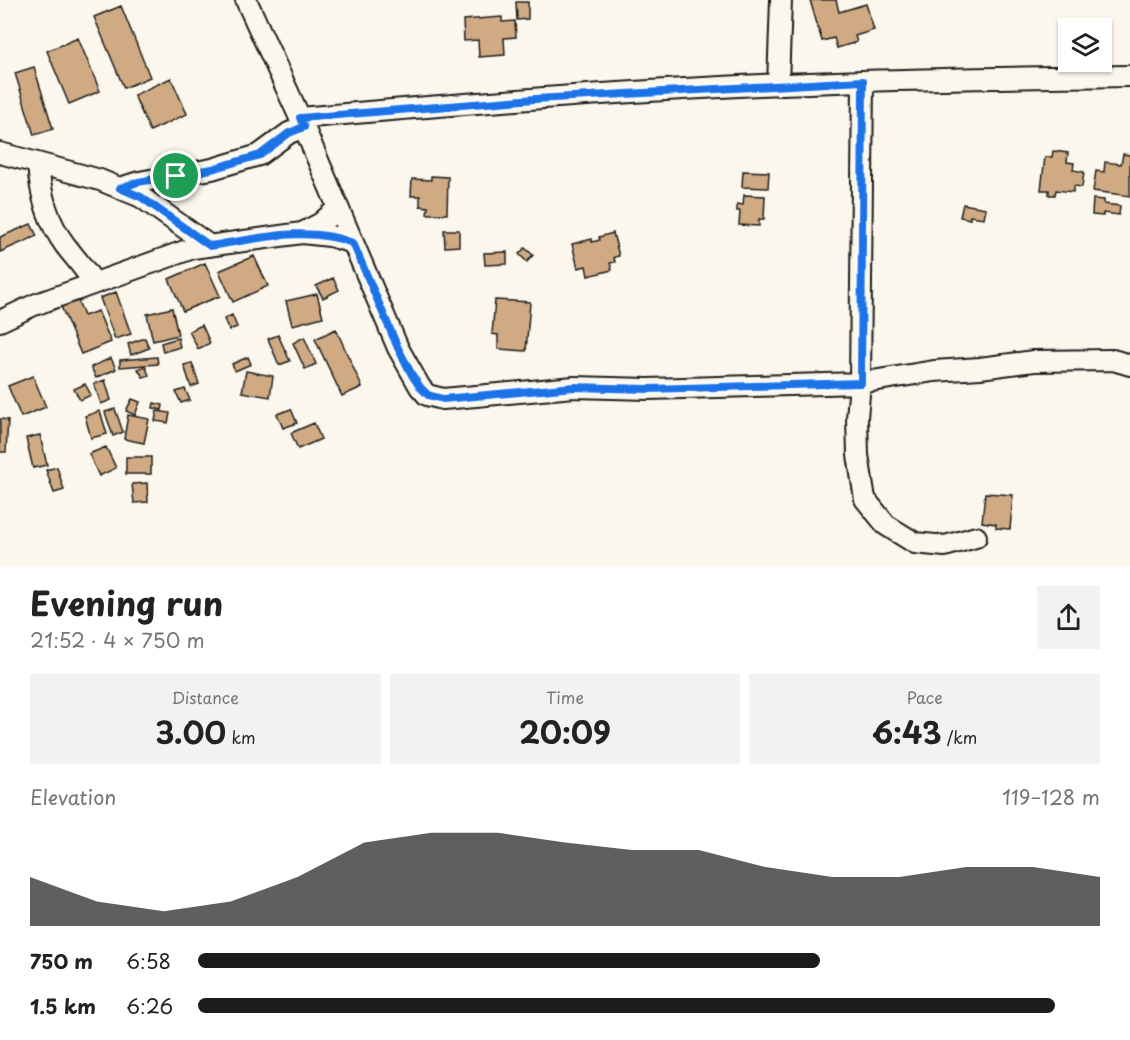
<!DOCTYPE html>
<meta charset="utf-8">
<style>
:root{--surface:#fff;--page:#f2f2f2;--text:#222;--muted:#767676;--accent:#1c1c1c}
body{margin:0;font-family:"Playpen Sans",sans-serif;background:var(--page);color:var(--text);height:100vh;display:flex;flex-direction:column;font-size:22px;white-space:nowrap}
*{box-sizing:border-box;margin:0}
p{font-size:20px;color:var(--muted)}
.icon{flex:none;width:33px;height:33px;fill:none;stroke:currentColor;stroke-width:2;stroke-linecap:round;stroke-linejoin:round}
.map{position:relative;height:566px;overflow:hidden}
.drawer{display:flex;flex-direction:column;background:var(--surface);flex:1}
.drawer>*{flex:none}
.tools{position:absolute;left:1058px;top:18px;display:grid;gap:12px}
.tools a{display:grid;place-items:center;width:54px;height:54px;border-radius:0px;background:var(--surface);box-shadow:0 2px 4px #0004;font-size:30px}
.pin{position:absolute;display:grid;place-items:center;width:51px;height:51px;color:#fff;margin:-26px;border:3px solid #fff;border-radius:50%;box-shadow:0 2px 6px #0007}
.round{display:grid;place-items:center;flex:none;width:63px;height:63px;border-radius:0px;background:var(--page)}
.summary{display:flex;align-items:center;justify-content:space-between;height:102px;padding:0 30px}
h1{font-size:33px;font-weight:700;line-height:45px}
.metrics{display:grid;grid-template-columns:repeat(3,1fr);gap:9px;height:102px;padding:6px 30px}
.metrics div{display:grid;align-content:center;border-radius:0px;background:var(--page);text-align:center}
.metrics b{font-size:30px;font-weight:700}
.metrics small{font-size:16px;font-weight:400}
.metrics p{font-size:16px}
.chart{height:168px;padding:12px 30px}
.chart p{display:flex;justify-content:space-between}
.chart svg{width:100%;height:108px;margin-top:6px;fill:var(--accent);opacity:.7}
ul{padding:0 30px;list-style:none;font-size:20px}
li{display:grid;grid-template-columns:96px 72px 1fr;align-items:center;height:45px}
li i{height:15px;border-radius:8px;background:var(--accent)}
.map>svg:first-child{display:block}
.building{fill:#d0aa82;stroke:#1c1c1c;stroke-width:1.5}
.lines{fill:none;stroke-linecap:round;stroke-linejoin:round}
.minor-casing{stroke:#1c1c1c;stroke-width:24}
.minor{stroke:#fbf7ec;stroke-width:20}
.route-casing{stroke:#fff;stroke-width:12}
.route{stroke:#1a73e8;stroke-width:8}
</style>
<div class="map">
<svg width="1130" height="566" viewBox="0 0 1130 566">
<rect width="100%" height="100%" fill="#fbf7ec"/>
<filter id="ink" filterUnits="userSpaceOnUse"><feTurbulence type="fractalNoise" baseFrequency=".0167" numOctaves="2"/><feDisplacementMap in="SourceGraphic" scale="12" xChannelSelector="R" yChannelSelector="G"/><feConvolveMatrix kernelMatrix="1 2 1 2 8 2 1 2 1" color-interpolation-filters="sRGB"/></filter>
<g filter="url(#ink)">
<!-- building -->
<path class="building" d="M810,0H836L839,12L866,4L874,30L855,36L857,42L837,48L834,38L822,41Z
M516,2H528V19L517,20Z
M121,6L150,77L124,88L94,17Z
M502,17V22L515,21L516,37L504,38L505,55L479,57L478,40L464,41L463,20Z
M78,38L100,91L69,104L47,51Z
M34,67L53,129L34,135L15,73Z
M171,78L187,114L150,131L134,95Z
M1053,151L1068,153L1067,162L1074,163L1073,170L1084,172L1082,187L1074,186L1073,192L1056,190L1055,195H1049V190H1041L1045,157H1052Z
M1123,154L1130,155V196L1093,191L1096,171L1104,172L1105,162L1121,164Z
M743,171L769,172L768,188L742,187Z
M431,176L448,177L447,214H427L428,207L420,206V196H411L412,179L431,180Z
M744,195L765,196L764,219H759V226L739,225L740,211H737V204L743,205Z
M1093,199L1104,200V204L1120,206L1119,215L1103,213V216L1092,215Z
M963,204L986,208L984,218L970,216V219L960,217Z
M31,224L37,236L0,252V237Z
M444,230H459V246L445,247Z
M613,233L619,256L614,257L615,262L610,263L612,270L588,276L586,266L578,268L572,244L592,239V242L600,240L599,237Z
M525,248L533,255L527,262L519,254Z
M507,252V264L485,265L484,253Z
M254,256L268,286L233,302L219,271Z
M205,263L220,296L183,311L169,279Z
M333,278L339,290L323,298L316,286Z
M116,292L131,334L115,339L100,298Z
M317,294L323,317L292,325L286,301Z
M77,298L84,316L98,311L111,342L81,354L60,304Z
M495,300L530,302L526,351L498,349V335L492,334Z
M172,308L178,335L153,341L147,314Z
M232,315L237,327L229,330L224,319Z
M202,325L210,343L198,349L189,331Z
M336,329L362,387L342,396L315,339Z
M278,335L290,361L279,365L268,339Z
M304,337L316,364L305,369L293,343Z
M145,338L149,348L131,355L128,344Z
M178,338L180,347L163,352L161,343Z
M157,357L158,364L120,367V360Z
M248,357L251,364L235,371L232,364Z
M111,358L116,369L96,378L91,367Z
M192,363L199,384L191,387L184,365Z
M145,366L149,375L143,377L138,369Z
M246,371L273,376L270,397L242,392Z
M33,376L46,407L21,417L8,386Z
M105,380L111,400L101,404L94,384Z
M85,384L91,395L80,400L74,389Z
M185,389L190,400L181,403L176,392Z
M132,399L140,402L135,415L126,411Z
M154,403L163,405L162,410L153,408Z
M115,409L123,432L113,436L105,412Z
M291,409L297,423L283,428L277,414Z
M100,411L107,434L91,438L85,416Z
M157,411L170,413L168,423L155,421Z
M128,415L149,419L144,443L124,439Z
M0,419L8,420L6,452H0Z
M314,423L321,439L298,449L291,433Z
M40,435L47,465L33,468L26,438Z
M106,447L116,468L99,476L89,454Z
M126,457H151V474H126Z
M57,467L64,490L54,493L46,470Z
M147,483L148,502L134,503L132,484Z
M985,493L1013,495L1010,529L996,528V524L982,522Z"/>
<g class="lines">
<defs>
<path id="minor" d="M246,0L300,118L398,348L420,387L427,395L443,399L574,387L648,389L860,383L934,371L980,368L1034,361L1113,360L1130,365
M863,81L860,383L857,418L858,455L865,499L886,525L915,543L945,546L976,537
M778,85L781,0
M300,118C487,101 675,87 862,81C951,78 1041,77 1130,76
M0,153L100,180L141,197L210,246
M38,164C40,192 48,222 65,245C75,258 85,269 94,283
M120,188L139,182L212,169L259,155L289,133L304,127
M302,233L330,236L353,243
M0,321L34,305L193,248L302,233L321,223L338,208"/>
</defs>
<!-- minor casing -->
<use href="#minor" class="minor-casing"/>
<!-- minor -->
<use href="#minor" class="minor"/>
</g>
</g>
<g class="lines" filter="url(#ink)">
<defs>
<path id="route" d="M863,81L861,383L648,389L574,387L443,399L428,395L420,387L412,375L398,348L353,243C308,225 257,239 210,246L141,197L120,188L138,182L212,169L260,155L289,133L304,127L300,118L535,99Z"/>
</defs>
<!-- route casing -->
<use href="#route" class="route-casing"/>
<!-- route -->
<use href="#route" class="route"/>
</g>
</svg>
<div class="tools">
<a><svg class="icon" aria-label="layers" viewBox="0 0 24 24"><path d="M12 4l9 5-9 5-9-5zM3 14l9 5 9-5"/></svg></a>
</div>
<div class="pin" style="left:176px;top:176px;background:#1e9e55"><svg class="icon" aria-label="arrive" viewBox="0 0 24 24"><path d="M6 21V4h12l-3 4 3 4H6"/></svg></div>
</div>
<section class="drawer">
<div class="summary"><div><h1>Evening run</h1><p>21:52 · 4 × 750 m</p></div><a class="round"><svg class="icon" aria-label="share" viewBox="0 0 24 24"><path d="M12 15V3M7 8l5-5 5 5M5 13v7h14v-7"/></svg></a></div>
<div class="metrics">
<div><p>Distance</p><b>3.00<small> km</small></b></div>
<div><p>Time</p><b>20:09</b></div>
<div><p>Pace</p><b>6:43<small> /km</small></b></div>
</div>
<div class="chart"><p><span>Elevation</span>119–128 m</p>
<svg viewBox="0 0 160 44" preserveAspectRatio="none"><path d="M0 44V24L10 34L20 38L30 34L40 24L50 10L60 6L70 6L80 10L90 13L100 13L110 20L120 24L130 24L140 20L150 20L160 24V44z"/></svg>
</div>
<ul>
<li><b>750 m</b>6:58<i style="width:69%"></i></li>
<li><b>1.5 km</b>6:26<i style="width:95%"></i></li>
</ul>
</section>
